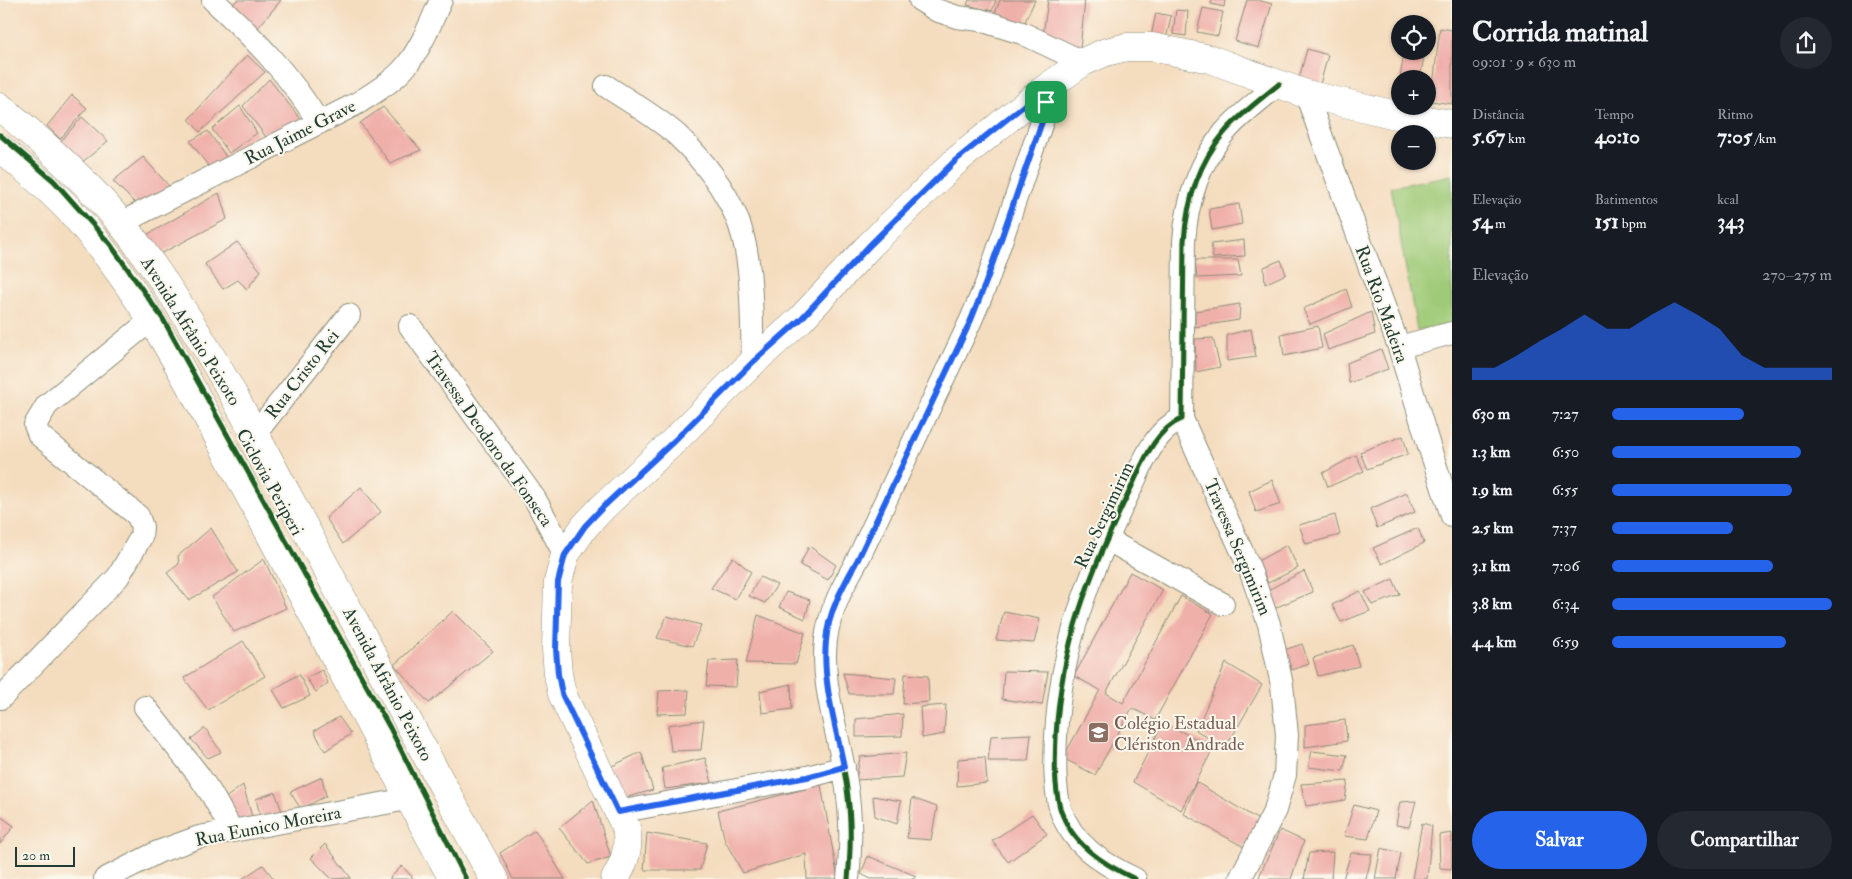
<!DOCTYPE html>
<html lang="pt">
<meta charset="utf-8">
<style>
:root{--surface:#171b24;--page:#242831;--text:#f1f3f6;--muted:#9ea1a6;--accent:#2563eb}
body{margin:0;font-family:"IM FELL Double Pica",serif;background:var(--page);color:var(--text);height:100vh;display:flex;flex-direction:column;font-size:19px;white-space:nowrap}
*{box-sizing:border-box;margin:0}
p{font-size:16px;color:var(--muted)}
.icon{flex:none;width:28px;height:28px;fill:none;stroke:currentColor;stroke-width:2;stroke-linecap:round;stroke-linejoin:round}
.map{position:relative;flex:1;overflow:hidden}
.sheet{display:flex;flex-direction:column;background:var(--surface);width:400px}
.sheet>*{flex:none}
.controls{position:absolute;left:1391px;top:15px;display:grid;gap:10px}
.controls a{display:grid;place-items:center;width:45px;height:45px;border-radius:50%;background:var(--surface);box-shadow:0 1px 4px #0004;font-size:25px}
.scale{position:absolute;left:15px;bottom:12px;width:60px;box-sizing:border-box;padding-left:5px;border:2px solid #1f3d34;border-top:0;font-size:14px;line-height:18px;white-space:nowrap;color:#1f3d34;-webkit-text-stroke:4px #fbf7ec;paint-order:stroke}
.pin{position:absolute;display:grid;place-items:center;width:42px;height:42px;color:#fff;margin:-21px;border-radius:10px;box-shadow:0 2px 8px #0006}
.round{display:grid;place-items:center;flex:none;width:52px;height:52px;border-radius:26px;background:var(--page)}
.overview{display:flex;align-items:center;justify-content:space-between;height:85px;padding:0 20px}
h1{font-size:28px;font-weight:700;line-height:38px}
.stats{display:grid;grid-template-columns:repeat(3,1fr);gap:8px;height:85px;padding:5px 20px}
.stats div{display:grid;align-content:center}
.stats b{font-size:21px;font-weight:700}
.stats small{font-size:14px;font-weight:400}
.stats p{font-size:14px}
.chart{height:140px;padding:10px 20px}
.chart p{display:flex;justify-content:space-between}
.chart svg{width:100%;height:90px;margin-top:5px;fill:var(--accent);opacity:.7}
.cta{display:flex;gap:10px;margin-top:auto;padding:10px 20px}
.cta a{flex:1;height:58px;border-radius:30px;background:var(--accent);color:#fff;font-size:20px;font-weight:700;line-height:58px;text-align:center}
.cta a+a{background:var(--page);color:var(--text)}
ul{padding:0 20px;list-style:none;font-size:16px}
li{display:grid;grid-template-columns:80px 60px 1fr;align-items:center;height:38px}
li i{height:12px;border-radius:6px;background:var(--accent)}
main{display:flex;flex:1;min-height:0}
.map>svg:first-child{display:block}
.green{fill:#9fca77;stroke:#5f8456}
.building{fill:#f0b0aa}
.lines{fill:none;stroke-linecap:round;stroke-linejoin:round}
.minor-casing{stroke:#8a8c79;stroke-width:24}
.major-casing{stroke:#8a8c79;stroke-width:29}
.minor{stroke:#fff;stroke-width:22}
.major{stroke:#fff;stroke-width:28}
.cycleway-casing{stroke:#fbf7ec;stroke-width:8}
.cycleway{stroke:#1b5e20;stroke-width:5}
.route-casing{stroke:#fff;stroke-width:10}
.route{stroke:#2563eb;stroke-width:6}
.labels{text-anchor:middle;stroke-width:4;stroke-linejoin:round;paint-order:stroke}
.street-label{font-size:18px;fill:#1f3d34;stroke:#fbf7ec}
.education-label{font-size:18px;fill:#785e54;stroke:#fbf7ec;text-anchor:start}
</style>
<main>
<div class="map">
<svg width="1452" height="879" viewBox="0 0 1452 879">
<rect width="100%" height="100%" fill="#fbf7ec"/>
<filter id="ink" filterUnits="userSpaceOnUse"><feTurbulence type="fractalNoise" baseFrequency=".02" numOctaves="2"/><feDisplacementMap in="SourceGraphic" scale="10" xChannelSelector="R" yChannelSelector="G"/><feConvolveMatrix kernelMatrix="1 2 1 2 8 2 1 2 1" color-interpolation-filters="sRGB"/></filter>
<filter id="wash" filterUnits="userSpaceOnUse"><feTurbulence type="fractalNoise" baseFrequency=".0096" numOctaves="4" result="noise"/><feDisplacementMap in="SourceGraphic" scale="20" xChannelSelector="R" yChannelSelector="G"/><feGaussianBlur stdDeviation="1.12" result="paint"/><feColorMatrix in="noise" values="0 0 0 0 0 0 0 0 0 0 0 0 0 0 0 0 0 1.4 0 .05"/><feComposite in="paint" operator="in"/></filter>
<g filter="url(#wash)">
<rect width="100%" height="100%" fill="#f4dcbe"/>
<!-- green -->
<path class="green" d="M1452,175V324L1417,330L1391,187Z"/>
<g id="blocks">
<!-- building -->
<path class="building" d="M237,0H281L257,29L231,6Z
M969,0H996L992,11L967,5Z
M1000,0H1035L1023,26L994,16Z
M1048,0H1085L1080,49L1043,35Z
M1212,0H1225L1224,7L1211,4Z
M1247,0H1258L1272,4L1259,48L1235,41Z
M1203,8L1223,12L1218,36L1197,32Z
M1176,10L1188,11L1186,36L1173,34Z
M1156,13L1171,16L1165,44L1150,41Z
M1440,28L1452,30V104L1431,101Z
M1307,49L1328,55L1319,88L1298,82Z
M1404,51H1425L1420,79H1400Z
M247,55L265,72L200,132L189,119Z
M269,79L303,122L268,140L243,106Z
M72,95L87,108L60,139L47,126Z
M240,106L257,133L229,153L212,129Z
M383,107L421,150L390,163L360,123Z
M82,117L108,141L80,164L58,144Z
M208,131L227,158L209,167L190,141Z
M143,157L169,186L139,207L113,181Z
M219,193L227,219L160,254L145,236Z
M1239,204L1242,224L1212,230L1209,209Z
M1244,240L1245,256L1213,258L1211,244Z
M237,242L261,271L247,289L238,280L223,289L205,264Z
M1195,260H1238L1241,276L1197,278Z
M1281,260L1286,274L1265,284L1264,267Z
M1346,289L1352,307L1310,324L1303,309Z
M1240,304L1239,320L1195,327V311Z
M1371,312L1375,334L1328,350L1323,334Z
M1318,326L1322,348L1284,356L1281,334Z
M1251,329L1256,357L1227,361V335Z
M1213,338L1220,367L1196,372L1195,339Z
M1381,349L1388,369L1349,383L1347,363Z
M1403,436L1408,454L1367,469L1360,452Z
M1356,455L1364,471L1328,487L1323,473Z
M1272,480L1281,504L1256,512L1249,491Z
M361,487L381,512L343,544L326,518Z
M1407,493L1415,512L1377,528L1370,509Z
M1335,515L1340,535L1306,544L1299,525Z
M211,528L238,572L189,600L167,573L179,564L178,556Z
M1418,528L1424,543L1382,564L1373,548Z
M1287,545L1298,568L1268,583L1258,561Z
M809,546L836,565L828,580L800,565Z
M733,557L751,572L735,599L711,588Z
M264,559L286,608L234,632L212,597Z
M1304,571L1313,592L1272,609L1266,591Z
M1130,572L1163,590L1106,693L1123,703L1181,596L1213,614L1155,720L1132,708L1095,775L1063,758L1100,690L1074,676Z
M760,577L777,585L765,603L749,596Z
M1393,579L1400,595L1372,605L1365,592Z
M1360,591L1370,611L1341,622L1332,605Z
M786,592L810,600L805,619L779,607Z
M453,611L493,651L429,703L394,665Z
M1004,612L1040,619L1034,643L996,640Z
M758,615L805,633L796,664L746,663Z
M667,616L701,625L692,646L657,638Z
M243,641L265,676L208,710L184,678Z
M1302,644L1309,664L1292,670L1284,650Z
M1353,645L1359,666L1318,676L1313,658Z
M738,660L736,687L706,686L709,661Z
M1226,663L1262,685L1225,749L1196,730Z
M322,670L328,683L316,692L306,678Z
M1004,671L1048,672L1042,705L1002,699Z
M843,673L896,678L894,694H849Z
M299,674L310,696L284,708L273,690Z
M905,674L928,676L929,702L903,704Z
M791,684L792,709L762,713L760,691Z
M689,690L687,713L657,714L659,691Z
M946,705L944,734L922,738L920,707Z
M903,714L902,736L856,737V719Z
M339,717L351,734L325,751L314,731Z
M704,720L701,750L671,751L668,725Z
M1345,720L1347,741L1305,747V725Z
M1163,723L1214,747L1181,810L1133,782Z
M205,728L221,752L208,758L191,739Z
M1031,734L1028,761H988L991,736Z
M1312,751L1347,755L1343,771L1308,767Z
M641,752L653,790L624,798L606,769Z
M906,753L902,777L856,780L860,757Z
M985,757L987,783L957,786L958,759Z
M705,758L712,783L665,789L662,768Z
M322,777L326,796L301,809L290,792Z
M1348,781L1345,800L1306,806L1301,784Z
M1196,782L1262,822L1244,847L1184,814Z
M243,785L253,820H231L224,799Z
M821,785L838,879H807L806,854L743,873L725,841L718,811Z
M275,792L283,814L261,818L256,799Z
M873,796L901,801L897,824L875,816Z
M912,798L937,807L931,840L907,838Z
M593,800L611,857L588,864L559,828Z
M1416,801L1409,827L1396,825L1400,802Z
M1354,805L1376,811L1368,839L1344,836Z
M1032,814L1047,834L1008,862L992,841Z
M0,816L14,826L0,844Z
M1422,823L1432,826L1427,879H1412Z
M535,830L565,879H513L500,853Z
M1280,830L1304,841L1291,879H1258Z
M647,833L707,843L700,870H644Z
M1452,833V869L1440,868L1439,835Z
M325,844L351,878L332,879L311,858Z
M1381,848L1401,853L1396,879H1375Z
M1333,852L1331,879H1304L1309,853Z
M1351,853L1372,854L1366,879H1343Z
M868,856L916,876L914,879H871L861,874Z
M263,865L274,879H242Z
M402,866L414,879H389Z"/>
</g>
</g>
<g filter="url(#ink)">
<use href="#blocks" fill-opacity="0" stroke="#8a8c79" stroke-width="1"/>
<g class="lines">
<defs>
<path id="minor" d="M213,0C253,37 290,75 319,123
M920,0L936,10L957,17L980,20L1022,33L1083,62
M606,86C630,102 657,117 678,136C701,158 723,186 736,216C754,257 751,317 753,362
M1306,94L1399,347L1429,446L1452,516
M121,223L358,103C375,92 394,81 407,65C422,46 431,22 441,0
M410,326L535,499L565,555
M1399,347L1452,333
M1182,419L1249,567L1269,624L1282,685L1287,735L1285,775L1275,810L1240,879
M255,434L349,315
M1106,539L1223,604
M1,698L118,577L141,537L142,527L138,516L39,435L35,425L47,405L151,320
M145,707L197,773L212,795L232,831
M618,812L807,777L844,767
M105,879L158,852L199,837L408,799
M848,879C852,838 851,805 843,765C836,725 821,681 826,640C829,611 844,584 858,559L971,320L987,282L1044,116L1046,102L1042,91
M1135,879C1103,864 1071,844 1060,808C1054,785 1055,759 1056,736C1061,644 1090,572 1130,490C1142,465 1154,430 1182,419L1184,241C1187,202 1198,164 1224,133C1239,115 1261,99 1279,84"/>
<path id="major" d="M0,107C43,142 85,179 120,222C136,241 150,262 164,282C218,361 262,447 307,532C369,648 430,764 494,879
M0,148C26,169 52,191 74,215C147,297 196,396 247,491C317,620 382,751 453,879
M615,879C625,862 630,847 626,828L562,694L558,674L556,649L558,582L565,555L585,526L603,507L675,440L753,362L800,320L870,245L956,161L1042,91L1083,62L1106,52L1127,47H1152L1210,59L1306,94L1396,115L1452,124"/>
</defs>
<!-- minor casing -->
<use href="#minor" class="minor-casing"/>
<!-- major casing -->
<use href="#major" class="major-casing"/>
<!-- minor -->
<use href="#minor" class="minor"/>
<!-- major -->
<use href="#major" class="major"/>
<defs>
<path id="cycleway" d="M0,135L54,181L110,244L163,319L390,728L466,879
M848,879C852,838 851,805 843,765C836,725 821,681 826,640C829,611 844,584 858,559L971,320L987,282L1044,116L1046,102L1042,91
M1135,879C1103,864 1071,844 1060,808C1054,785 1055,759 1056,736C1061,644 1090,572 1130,490C1142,465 1154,430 1182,419L1184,241C1187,202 1198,164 1224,133C1239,115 1261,99 1279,84"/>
</defs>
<!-- cycleway casing -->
<use href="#cycleway" class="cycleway-casing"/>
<!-- cycleway -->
<use href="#cycleway" class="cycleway"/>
</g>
</g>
<g class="lines" filter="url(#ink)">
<defs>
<path id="route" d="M1042,91L1046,102L1044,116L986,282L971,320L858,559C844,584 828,612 826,641C822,683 836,726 844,767L807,777L618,812L562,694L558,674L556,649L558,582L565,555L585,526L603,507L675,440L753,362L800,320L870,245L956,160Z"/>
</defs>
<!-- route casing -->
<use href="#route" class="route-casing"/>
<!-- route -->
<use href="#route" class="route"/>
</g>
<!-- icons -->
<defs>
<symbol id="school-square" viewBox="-11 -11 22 22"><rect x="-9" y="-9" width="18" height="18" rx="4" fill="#8d6e63" stroke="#fbf7ec"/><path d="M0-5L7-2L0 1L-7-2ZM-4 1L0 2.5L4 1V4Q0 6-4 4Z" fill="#fff"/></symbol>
</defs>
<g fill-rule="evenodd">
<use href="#school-square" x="1086" y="720" width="25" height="25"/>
</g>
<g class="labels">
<!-- street labels -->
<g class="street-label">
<text transform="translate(300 132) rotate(-27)" y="6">Rua Jaime Grave</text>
<text transform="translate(1382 304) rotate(70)" y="6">Rua Rio Madeira</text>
<text transform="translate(191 331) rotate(58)" y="6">Avenida Afrânio Peixoto</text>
<text transform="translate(302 374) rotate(-52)" y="6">Rua Cristo Rei</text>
<text transform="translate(489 439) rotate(55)" y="6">Travessa Deodoro da Fonseca</text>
<text transform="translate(270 482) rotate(61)" y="6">Ciclovia Periperi</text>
<text transform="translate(1104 515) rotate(-65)" y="6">Rua Sergimirim</text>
<text transform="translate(1238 547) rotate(67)" y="6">Travessa Sergimirim</text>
<text transform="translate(388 684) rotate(62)" y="6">Avenida Afrânio Peixoto</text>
<text transform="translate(268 826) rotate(-11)" y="6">Rua Eunico Moreira</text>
</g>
<!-- education labels -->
<g class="education-label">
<text x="1114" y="729">Colégio Estadual<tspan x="1114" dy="21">Clériston Andrade</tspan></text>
</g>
</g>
</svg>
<div class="controls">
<a><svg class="icon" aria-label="locate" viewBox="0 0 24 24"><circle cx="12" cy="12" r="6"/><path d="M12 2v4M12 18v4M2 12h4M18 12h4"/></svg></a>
<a>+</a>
<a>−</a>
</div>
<div class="scale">20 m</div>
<div class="pin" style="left:1046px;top:102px;background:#1e9e55"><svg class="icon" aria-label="arrive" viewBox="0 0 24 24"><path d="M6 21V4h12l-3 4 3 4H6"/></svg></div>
</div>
<section class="sheet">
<div class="overview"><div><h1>Corrida matinal</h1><p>09:01 · 9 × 630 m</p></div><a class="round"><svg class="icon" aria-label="share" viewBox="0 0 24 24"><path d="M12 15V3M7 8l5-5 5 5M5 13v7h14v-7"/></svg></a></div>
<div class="stats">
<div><p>Distância</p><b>5.67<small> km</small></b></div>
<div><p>Tempo</p><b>40:10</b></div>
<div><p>Ritmo</p><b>7:05<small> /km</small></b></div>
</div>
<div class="stats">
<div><p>Elevação</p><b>54<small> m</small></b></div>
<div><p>Batimentos</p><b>151<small> bpm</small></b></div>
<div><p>kcal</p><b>343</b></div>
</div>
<div class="chart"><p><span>Elevação</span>270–275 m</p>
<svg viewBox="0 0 160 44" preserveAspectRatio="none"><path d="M0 44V38L10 38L20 32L30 25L40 19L50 12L60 19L70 19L80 12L90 6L100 12L110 19L120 32L130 38L140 38L150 38L160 38V44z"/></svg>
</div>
<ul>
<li><b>630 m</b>7:27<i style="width:60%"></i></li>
<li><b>1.3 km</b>6:50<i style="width:86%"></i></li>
<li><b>1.9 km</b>6:55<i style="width:82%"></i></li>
<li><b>2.5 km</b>7:37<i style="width:55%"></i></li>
<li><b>3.1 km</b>7:06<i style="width:73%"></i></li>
<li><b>3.8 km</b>6:34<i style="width:100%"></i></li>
<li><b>4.4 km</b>6:59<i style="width:79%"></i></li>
</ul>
<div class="cta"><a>Salvar</a><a>Compartilhar</a></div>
</section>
</main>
